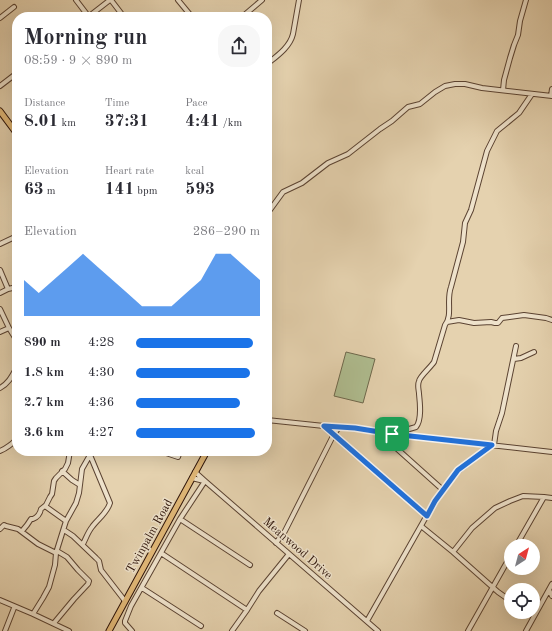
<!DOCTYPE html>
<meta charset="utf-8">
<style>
:root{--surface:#fff;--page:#f7f7f7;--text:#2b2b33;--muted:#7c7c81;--accent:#1a73e8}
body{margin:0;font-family:"Old Standard TT",serif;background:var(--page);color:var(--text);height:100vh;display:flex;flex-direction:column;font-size:15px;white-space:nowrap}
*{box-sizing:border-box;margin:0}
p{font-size:13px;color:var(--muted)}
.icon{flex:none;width:22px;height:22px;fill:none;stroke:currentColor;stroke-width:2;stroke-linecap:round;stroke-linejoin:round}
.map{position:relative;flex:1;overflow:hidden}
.drawer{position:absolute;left:12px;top:12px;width:260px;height:444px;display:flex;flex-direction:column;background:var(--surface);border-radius:16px;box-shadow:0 4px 16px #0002}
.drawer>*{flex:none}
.needle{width:26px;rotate:36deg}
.buttons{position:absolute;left:504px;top:539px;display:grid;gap:8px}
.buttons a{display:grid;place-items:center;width:36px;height:36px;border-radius:50%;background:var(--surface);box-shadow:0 4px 16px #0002;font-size:20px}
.pin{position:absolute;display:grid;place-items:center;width:34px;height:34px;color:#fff;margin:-17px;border-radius:8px;box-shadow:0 2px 6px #0006}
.round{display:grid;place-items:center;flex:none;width:42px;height:42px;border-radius:16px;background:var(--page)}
.headline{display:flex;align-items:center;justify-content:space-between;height:68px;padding:0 12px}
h1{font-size:22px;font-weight:800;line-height:30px}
.stats{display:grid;grid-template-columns:repeat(3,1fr);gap:6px;height:68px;padding:4px 12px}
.stats div{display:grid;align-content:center}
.stats b{font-size:17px;font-weight:800}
.stats small{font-size:11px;font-weight:400}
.stats p{font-size:11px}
.chart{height:112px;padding:8px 12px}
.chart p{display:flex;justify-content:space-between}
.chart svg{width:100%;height:72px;margin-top:4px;fill:var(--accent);opacity:.7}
ul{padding:0 12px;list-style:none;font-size:13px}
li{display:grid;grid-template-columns:64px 48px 1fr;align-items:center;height:30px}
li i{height:10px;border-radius:5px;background:var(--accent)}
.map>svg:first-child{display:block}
.green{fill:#afbd90;stroke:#6e684c}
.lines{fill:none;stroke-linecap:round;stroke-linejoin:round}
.minor-casing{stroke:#5b4332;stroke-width:6}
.major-casing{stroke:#2d1309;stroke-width:7}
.minor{stroke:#eee2cb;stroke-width:4}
.major{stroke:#e2b978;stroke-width:5}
.route-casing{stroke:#fff;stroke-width:8}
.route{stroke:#1a73e8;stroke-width:5}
.labels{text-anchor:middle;stroke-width:3;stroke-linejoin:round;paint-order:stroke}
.street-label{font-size:12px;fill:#2d1309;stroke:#eee2cb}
</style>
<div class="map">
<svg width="552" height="631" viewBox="0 0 552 631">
<rect width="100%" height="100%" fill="#e5d2af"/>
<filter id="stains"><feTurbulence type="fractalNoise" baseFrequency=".005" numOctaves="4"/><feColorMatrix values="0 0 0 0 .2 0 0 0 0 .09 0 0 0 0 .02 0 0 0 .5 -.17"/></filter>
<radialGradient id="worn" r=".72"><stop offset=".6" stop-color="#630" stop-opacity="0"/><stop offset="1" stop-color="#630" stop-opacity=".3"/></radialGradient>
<!-- green -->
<path class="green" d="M346,352L375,359L363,403L334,396Z"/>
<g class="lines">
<defs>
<path id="minor" d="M76,0L89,17
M111,0L124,17
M178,0L192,17
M88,17L110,0
M242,17L262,0
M0,18L14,7
M267,64C277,56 290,47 293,34L299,0
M0,86L17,73
M503,90L504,80L510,58L514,45L518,35L520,21L526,0
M551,96L552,89
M267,214L283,192L302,183L328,163L348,154L380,129L392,121L408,107L420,104L435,92L445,86L455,84H465L482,88L552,96
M0,244L17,236
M0,270L8,289
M0,293L8,289L17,287
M0,309L9,328L17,341
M447,322L459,320L474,323L491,322L495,323H498L502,318L524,315L546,318L552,320
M0,332L9,328
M514,359L521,358L534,352
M0,388C9,383 12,376 17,367
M267,420L324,426L355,428L392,434L552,452
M324,427L427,516
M377,432L395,447L443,490
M392,434L416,427C422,420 420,403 419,394C419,390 417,386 419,381C420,376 430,368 434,362L445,325C453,315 446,300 451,287L463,242L465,223L471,210L487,151L497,131L519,113L532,94
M494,445L496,431L502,413L516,346
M395,447V440L397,434
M0,451C5,449 14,443 17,438
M160,451L178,457L180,451
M62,471L72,480L80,485
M195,472L205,481L378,631
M192,478L204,481
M45,506L66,521
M180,519L250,565
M421,526L453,552L498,592L511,601
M0,529L4,525L6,526L18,529L38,544L56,553
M64,530L73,536L96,558L99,561L101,570L125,601
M22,531L27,525L31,519H33C38,517 40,514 41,509L46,505L50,497L52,494L54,481L56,478L65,469L68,463L70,451
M276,543L285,531L333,436L339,427
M83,544C86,538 88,532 92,527C98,519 107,513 110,503L90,455
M516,546L544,497L552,498
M453,552L472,528L495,508L510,501L523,496L544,497
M161,553L247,610
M142,588L201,626
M549,590L552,596
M0,600L33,614L69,631
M277,613L305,631
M33,614L43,598L49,587L55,565L56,553L66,521L76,503L79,493L82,469L90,455V451
M367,621L435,501L458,471L492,445
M54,623L74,599L88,584L89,581L78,570L67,557L57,551
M5,631L14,608
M132,631L125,623V621L131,606L180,519L205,481
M232,631L247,610L259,591L289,554
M468,631L511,555
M526,631L552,584"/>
<path id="major" d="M0,111L17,134
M109,631L207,451"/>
</defs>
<!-- minor casing -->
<use href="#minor" class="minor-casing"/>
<!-- major casing -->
<use href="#major" class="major-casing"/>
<!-- minor -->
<use href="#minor" class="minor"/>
<!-- major -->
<use href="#major" class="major"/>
</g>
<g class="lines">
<defs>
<path id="route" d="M324,426L355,428L392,434L492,445L458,470L435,501L427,516Z"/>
</defs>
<!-- route casing -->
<use href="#route" class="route-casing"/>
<!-- route -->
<use href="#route" class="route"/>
</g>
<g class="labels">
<!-- street labels -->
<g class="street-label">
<text transform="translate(149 536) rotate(-61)" y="4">Twinpalm Road</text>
<text transform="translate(298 548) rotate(41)" y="4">Meanwood Drive</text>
</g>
</g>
<rect width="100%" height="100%" filter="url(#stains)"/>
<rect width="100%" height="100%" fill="url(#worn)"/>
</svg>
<div class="buttons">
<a><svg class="needle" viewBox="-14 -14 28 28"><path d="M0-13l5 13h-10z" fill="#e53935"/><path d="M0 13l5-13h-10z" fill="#7c7c81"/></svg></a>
<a><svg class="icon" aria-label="locate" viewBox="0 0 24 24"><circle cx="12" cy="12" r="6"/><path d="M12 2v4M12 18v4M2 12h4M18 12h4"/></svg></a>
</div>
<div class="pin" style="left:392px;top:434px;background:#1e9e55"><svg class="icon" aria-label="arrive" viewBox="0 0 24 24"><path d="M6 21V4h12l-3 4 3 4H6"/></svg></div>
<section class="drawer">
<div class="headline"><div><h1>Morning run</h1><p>08:59 · 9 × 890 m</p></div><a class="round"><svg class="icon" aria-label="share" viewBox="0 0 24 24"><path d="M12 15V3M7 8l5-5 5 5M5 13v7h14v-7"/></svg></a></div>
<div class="stats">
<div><p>Distance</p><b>8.01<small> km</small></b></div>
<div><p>Time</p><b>37:31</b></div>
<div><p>Pace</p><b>4:41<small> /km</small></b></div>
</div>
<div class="stats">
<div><p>Elevation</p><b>63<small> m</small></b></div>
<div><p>Heart rate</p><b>141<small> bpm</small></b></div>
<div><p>kcal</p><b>593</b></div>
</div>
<div class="chart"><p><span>Elevation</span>286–290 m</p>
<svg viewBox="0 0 160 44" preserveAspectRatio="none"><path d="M0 44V22L10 30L20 22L30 14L40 6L50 14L60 22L70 30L80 38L90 38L100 38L110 30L120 22L130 6L140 6L150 14L160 22V44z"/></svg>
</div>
<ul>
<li><b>890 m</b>4:28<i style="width:94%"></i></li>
<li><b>1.8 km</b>4:30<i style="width:92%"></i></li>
<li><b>2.7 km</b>4:36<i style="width:84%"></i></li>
<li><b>3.6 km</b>4:27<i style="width:96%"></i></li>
</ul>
</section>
</div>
